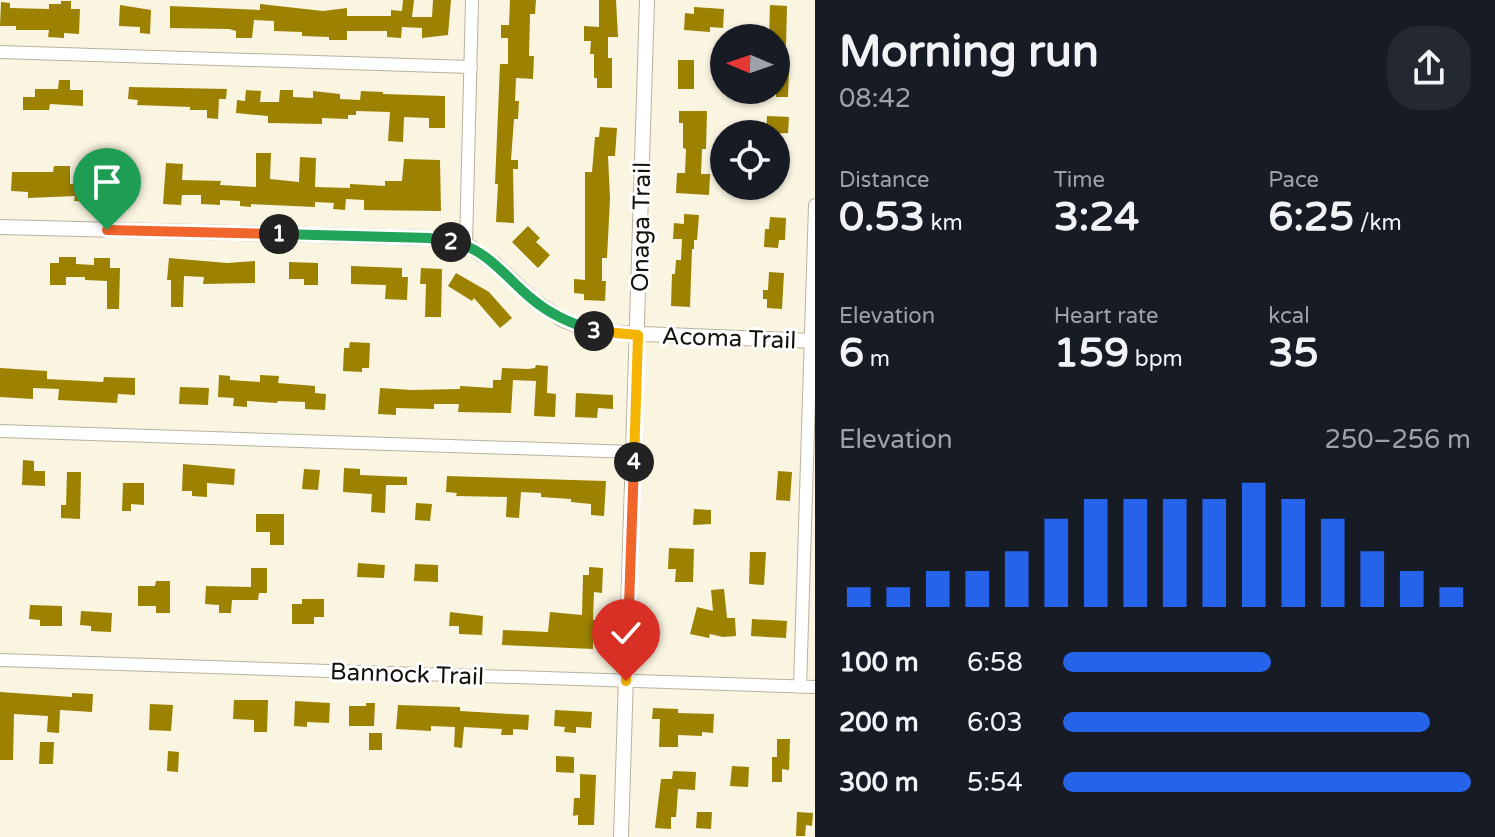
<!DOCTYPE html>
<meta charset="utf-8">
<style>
:root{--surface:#171b24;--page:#242831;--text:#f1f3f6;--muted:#9ea1a6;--accent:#2563eb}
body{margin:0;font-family:"Varela Round",sans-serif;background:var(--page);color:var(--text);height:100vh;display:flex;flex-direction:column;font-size:30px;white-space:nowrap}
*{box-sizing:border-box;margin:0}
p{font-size:26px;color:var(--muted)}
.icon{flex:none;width:44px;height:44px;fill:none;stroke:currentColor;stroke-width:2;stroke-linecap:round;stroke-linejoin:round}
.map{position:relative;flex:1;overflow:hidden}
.details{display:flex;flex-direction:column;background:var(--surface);width:680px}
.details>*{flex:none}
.needle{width:52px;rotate:272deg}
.fabs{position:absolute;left:710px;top:24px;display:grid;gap:16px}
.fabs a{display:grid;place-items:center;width:80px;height:80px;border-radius:50%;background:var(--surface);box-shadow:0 2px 6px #0004;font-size:40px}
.pin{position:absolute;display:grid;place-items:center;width:68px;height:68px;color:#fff;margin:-82px -34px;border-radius:50% 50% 50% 0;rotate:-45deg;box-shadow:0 0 8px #0007}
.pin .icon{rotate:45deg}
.km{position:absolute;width:40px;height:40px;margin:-20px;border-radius:50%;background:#222;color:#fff;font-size:22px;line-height:40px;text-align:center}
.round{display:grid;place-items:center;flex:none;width:84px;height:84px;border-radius:32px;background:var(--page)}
.head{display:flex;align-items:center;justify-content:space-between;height:136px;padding:0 24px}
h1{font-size:44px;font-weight:700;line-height:60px}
.stats{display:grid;grid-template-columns:repeat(3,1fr);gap:12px;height:136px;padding:8px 24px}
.stats div{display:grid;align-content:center}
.stats b{font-size:40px;font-weight:700}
.stats small{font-size:22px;font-weight:400}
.stats p{font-size:22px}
.chart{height:224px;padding:16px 24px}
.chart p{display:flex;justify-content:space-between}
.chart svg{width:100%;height:144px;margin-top:8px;stroke:var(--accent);stroke-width:6}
ul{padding:0 24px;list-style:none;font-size:26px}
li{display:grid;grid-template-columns:128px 96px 1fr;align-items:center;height:60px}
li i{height:20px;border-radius:10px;background:var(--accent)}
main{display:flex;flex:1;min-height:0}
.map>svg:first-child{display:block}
.building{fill:#9d8201}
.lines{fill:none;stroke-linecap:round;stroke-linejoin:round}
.minor-casing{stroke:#b7b29f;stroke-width:14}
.tertiary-casing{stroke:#b7b29f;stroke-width:16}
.minor{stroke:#fff;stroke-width:12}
.tertiary{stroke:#fff;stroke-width:14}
.split-1-casing{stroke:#fff;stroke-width:16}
.split-2-casing{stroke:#fff;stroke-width:16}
.split-3-casing{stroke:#fff;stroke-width:16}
.split-4-casing{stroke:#fff;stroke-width:16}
.split-5-casing{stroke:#fff;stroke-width:16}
.split-6-casing{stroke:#fff;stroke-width:16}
.split-1{stroke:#f0652b;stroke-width:10}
.split-2{stroke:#22a559;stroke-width:10}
.split-3{stroke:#22a559;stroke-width:10}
.split-4{stroke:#f5b400;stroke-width:10}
.split-5{stroke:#f0652b;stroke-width:10}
.split-6{stroke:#f5b400;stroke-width:10}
.labels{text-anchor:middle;stroke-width:6;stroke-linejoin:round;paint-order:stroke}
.street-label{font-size:24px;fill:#14120b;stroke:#fff}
</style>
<main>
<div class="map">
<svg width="815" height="837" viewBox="0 0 815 837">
<rect width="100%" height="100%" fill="#faf5e1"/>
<!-- building -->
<path class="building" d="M403,0H414L412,17H432L433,0H451L448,35L422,38V28L402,27L401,38L387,37V31H347V40H329V37L302,36V32L274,31V21L254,20L252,38H236V31L229,29L170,28V6L260,10V4L323,11L347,8V16H391V10L402,11Z
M510,0H536L535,14H530L529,56H534L533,79L516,78L515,101H519L518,119H514L511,160H518V169H513L514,223L496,222L498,184H495L500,64H508V38H501V25H509Z
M599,0H616L618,37H608V58H612V88H597V78H594V54H590L591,41H584V26L599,27Z
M61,1H71V9H80L79,34L64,33V38L48,37L49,30H16V26H0L1,2L10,3V8L49,9V4H61Z
M120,5L151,10L150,34L140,33V27L119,26Z
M770,5L787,6L786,46L776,45V38H769Z
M694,7L724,9L723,28L710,27V32L684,30L685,13L694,14Z
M678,60H694V89H678Z
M776,70H789L788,97H776Z
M59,80H70V90H83V106L50,104L49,110H23V97H35V89H58Z
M129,87L227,89L226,99H219L218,119L207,118V110H190V107L137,105L138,100L128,99Z
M246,90L261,91L260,102H279L280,90H293V97L313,98V91L340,94V99L360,100L361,91L383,92V94L445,96V128H429V118L404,117L403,142L388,141L390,112L356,111V115H348V119L322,118V124L268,123V116L236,113L237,100L245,101Z
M679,111H707L706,149H702L701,174H710L709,195L676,193L677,173H685L686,149L683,148V123H679Z
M767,116L789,117L788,133L766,134Z
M600,127L617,128L615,156H608L610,199L607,258H602V281H606L605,301L584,300V294L574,293V279L585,280V172H592L595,137H599Z
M256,153H271L270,179L299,182L300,157L316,158L315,187L350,188V184L385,186V181H402L404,159L440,160L441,211L364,210V200L346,199L345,210L333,209L334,203L315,202V207L251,204V207L240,206V201L220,200V205L201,204V195H182L181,205L163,204L166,163L183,164L182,180L221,181L220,185L256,187Z
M54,166H70V184L106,185L105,202L74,201L75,196L28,198V192L11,191L12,172H53Z
M684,214L699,215L697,240H694V249H692L690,307L671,306L672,274H675L676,260H681L682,239H673L674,223L684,224Z
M770,217L786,218L785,240H779L778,248L764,247L765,229H769Z
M528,226L540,238L536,242L550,255L538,268L512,242Z
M59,257H76V264L94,265V258H110V268H120L119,309H107V281L85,280V277H66V285H50V263H59Z
M169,258L227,263L255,261V283L203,284L204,277L184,276L183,307H171V280H167Z
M289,262L318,263V285H304V279H289Z
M351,266L402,268V277H408L407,300L385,299L386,285L351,284Z
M421,268L442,269L441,317H425L426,284H420Z
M769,272L784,273L782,309L767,308V299H763V290H768Z
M456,273L489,292L512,318L500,328L474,298L472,301L448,286Z
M350,342L370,343L369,368H362V372L343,371L344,348H349Z
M536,365L548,366L547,393L556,394L555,417L534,416L536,381L513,380L511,413L458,412L459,404H434V409L396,408V415L378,414L380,388L412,390L460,389V386L493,388V380H501L502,368L528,369L535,368Z
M0,368L47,371V379L103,382L104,377L135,378V395L118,394L117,403L58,400L59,389L33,388V399L0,397Z
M219,375L230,376V380L260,382V375L279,376L278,383L315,386V393L326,394L325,410L305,409V402L278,401L277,403L247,401V407L233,406L234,398L218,397Z
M180,387L209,388L208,405L179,404Z
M576,393L613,395V409L598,408L597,418L575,417Z
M23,460L34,461V471H45V486L22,485Z
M183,464L235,469L234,485L207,483V497L192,496V491H182Z
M344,468L360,469V475L407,477V485H386L385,513L371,512L372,494L343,492Z
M304,469L320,470L318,490L302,489Z
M778,471L792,472L790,501L776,500Z
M67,472H81L80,519L61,518V505H66Z
M447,476L606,481L604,516L591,515V504L571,502V499L541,497V493L521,492L519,518L506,517L507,497L456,496L457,493L446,492Z
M123,483H144V505L131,504V511H122Z
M416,503L432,504L430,521L415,520Z
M694,509L711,510V524L693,525Z
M256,514H284V545H270V532H256Z
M669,548L694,549L693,582H675L676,569H668Z
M750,552H766L764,585L749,584Z
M358,563L385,565L384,578L357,577Z
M415,564L438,565V582L414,581Z
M589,567L603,568L602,593L594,592L593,620H606V642L593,641V649L502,645L503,630L548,632L550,612L582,615L583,575H589Z
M251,568H267V593H259L258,600H232L231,613H219V605L205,604L206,586L251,587Z
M156,581H170V613H156V606H138V586H155Z
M724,589L727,618H735L736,636L723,637L710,634L709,638L690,634L697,607L713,611L711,590Z
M302,599H324V617H314V624H292V604H302Z
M30,605L62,606V626H40V620L29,619Z
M81,611L112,613L111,632L91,631V626L80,625Z
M450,612L483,616L482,635L459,634V626H449Z
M752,619L787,621L786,638L751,636Z
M0,692L72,697V693L93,694L92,712L60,710L59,733L47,732L48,716L14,714L13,760H0Z
M234,700H268L267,732H254V720L233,719Z
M295,701L330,703L329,723L307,722V727L294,726Z
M366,703H375L374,726H349V706H366Z
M150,704L173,705L171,731L149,730Z
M398,705L460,707V711L529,715L528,730L513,729V735H501L502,729L464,727L462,748L454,747L455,727L431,726V731L396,729Z
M653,708L678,709V713L714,714L713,733L702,732V736L678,735V747H659L660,719H652Z
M555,710L592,712L591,728L576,727V733L564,732L565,727L554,726Z
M369,733H382V750H369Z
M777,739H790L789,770L782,769V782H772V757H777Z
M40,742H54L53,764H39Z
M168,751L179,752L178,772L167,771Z
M556,756L574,757V773L556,772Z
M732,766L749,767L748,787L730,786Z
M673,771L696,772L695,790L678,789L676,817H671V829L655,828L661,779H672Z
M580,774L596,775L594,825H578V815L573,816L574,798H580Z
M697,812H712L711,829L696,828Z
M797,812L813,813L812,826L806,825L805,836H796Z"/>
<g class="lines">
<defs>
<path id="minor" d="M0,52L471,67
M466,244L472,0
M0,431L634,452
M0,660L815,687
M800,687L815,205"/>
<path id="tertiary" d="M0,227L429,238L466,244L494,263L533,300L563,320L594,332L815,341
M621,837L647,0"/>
</defs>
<!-- minor casing -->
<use href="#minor" class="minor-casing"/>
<!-- tertiary casing -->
<use href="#tertiary" class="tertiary-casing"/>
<!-- minor -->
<use href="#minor" class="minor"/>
<!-- tertiary -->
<use href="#tertiary" class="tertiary"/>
</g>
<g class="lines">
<defs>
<path id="split-1" d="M107,230L279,234"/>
<path id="split-2" d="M279,234L429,238L451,242"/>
<path id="split-3" d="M451,242C486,247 506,278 532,299C551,315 571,323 594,331"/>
<path id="split-4" d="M594,331L638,335L634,462"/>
<path id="split-5" d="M628,634L634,462"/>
<path id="split-6" d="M626,681L628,634"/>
</defs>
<!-- split-1 casing -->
<use href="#split-1" class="split-1-casing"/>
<!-- split-2 casing -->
<use href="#split-2" class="split-2-casing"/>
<!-- split-3 casing -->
<use href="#split-3" class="split-3-casing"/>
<!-- split-4 casing -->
<use href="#split-4" class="split-4-casing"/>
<!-- split-5 casing -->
<use href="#split-5" class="split-5-casing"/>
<!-- split-6 casing -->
<use href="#split-6" class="split-6-casing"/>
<!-- split-1 -->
<use href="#split-1" class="split-1"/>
<!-- split-2 -->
<use href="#split-2" class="split-2"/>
<!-- split-3 -->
<use href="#split-3" class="split-3"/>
<!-- split-4 -->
<use href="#split-4" class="split-4"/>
<!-- split-5 -->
<use href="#split-5" class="split-5"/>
<!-- split-6 -->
<use href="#split-6" class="split-6"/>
</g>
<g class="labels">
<!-- street labels -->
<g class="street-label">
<text transform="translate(641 227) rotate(-89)" y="8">Onaga Trail</text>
<text transform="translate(729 338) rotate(2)" y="8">Acoma Trail</text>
<text transform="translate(407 674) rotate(2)" y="8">Bannock Trail</text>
</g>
</g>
</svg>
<div class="fabs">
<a><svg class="needle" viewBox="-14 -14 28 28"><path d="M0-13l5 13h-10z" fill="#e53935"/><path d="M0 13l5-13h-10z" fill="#9ea1a6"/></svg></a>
<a><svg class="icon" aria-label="locate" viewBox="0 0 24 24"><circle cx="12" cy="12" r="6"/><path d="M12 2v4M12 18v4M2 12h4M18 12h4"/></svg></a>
</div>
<div class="pin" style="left:107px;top:230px;background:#1e9e55"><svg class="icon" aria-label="arrive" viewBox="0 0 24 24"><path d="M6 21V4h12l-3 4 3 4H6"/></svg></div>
<div class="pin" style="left:626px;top:681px;background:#d93025"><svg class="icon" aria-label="check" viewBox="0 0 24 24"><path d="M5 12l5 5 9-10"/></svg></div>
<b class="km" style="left:279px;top:234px">1</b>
<b class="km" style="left:451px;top:242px">2</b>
<b class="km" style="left:594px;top:331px">3</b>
<b class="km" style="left:634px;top:462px">4</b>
</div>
<section class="details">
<div class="head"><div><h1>Morning run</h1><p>08:42</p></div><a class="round"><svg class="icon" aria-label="share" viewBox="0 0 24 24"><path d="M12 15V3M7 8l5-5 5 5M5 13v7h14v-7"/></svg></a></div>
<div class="stats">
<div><p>Distance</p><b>0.53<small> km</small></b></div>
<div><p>Time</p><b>3:24</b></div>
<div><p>Pace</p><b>6:25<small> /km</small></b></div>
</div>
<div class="stats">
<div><p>Elevation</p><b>6<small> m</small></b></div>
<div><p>Heart rate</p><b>159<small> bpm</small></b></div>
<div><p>kcal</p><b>35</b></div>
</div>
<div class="chart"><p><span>Elevation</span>250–256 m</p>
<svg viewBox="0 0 160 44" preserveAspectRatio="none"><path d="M5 44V38M15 44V38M25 44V33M35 44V33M45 44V27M55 44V17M65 44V11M75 44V11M85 44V11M95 44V11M105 44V6M115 44V11M125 44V17M135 44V27M145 44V33M155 44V38"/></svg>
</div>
<ul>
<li><b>100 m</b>6:58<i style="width:51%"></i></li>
<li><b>200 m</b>6:03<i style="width:90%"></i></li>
<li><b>300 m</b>5:54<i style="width:100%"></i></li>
</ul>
</section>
</main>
